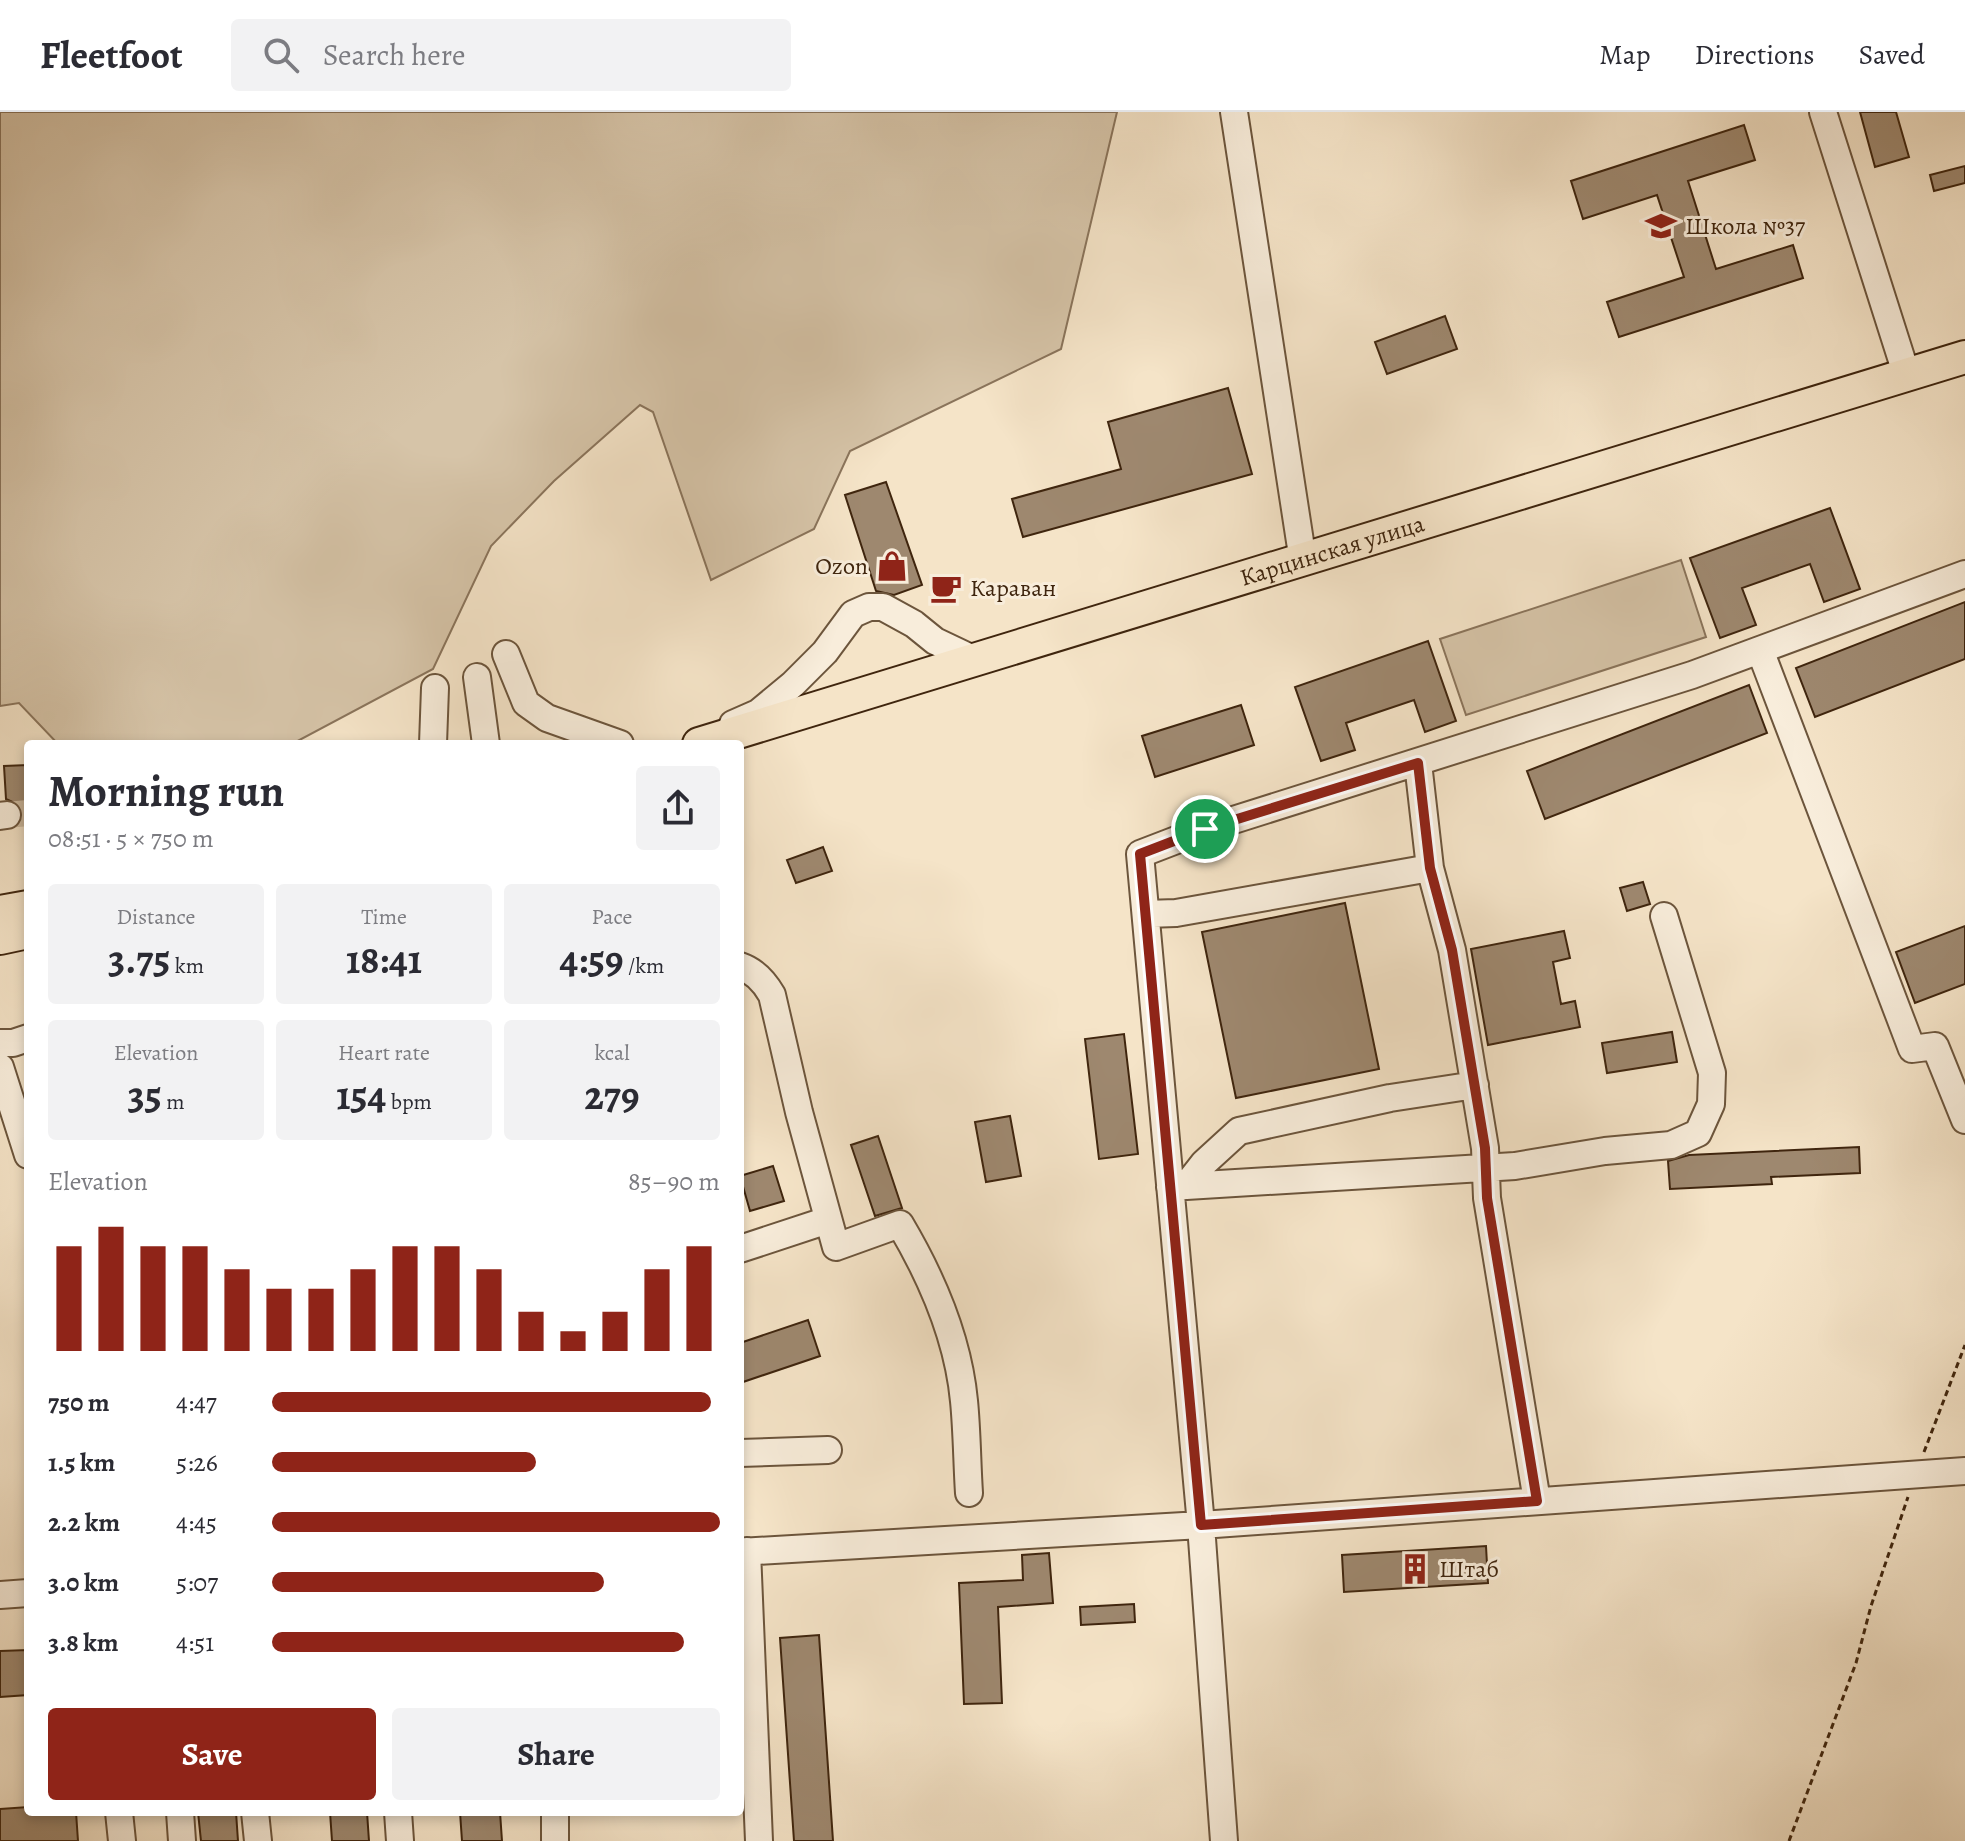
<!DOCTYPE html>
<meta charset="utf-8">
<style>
:root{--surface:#fff;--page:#f2f2f3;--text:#2b2b33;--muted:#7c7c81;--line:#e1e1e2;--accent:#8f2418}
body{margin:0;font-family:Alegreya,serif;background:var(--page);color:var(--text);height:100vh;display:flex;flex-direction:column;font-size:30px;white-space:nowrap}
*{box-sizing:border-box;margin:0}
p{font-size:26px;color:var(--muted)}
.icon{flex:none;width:44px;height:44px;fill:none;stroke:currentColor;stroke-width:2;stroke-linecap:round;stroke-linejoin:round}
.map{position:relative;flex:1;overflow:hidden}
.panel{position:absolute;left:24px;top:628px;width:720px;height:1076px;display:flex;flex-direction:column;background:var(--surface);border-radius:8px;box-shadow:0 4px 12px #0003}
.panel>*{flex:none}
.pin{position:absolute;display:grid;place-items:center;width:68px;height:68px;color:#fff;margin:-34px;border:4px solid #fff;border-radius:50%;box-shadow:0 2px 8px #0007}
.round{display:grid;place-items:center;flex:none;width:84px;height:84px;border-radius:8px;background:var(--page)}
.overview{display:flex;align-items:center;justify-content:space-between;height:136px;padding:0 24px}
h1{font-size:44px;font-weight:700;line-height:60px}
.stats{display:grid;grid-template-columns:repeat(3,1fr);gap:12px;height:136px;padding:8px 24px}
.stats div{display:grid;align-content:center;border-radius:8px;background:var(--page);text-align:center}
.stats b{font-size:40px;font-weight:700}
.stats small{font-size:22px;font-weight:400}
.stats p{font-size:22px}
.chart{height:224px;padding:16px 24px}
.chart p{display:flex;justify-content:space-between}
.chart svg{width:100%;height:144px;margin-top:8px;stroke:var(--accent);stroke-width:6}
.action{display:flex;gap:16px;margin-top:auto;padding:16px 24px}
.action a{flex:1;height:92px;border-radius:8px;background:var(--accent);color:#fff;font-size:32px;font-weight:700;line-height:92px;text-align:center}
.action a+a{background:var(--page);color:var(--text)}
ul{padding:0 24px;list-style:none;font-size:26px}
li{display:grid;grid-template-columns:128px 96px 1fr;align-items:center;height:60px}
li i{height:20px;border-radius:10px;background:var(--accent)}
header{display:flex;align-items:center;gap:48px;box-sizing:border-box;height:112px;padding:0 40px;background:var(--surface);border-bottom:2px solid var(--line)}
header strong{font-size:38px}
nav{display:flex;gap:44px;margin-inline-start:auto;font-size:28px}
.search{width:560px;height:72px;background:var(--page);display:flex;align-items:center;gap:20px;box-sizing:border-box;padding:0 28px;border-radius:8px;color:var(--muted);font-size:30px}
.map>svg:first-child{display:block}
.green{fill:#d6c4a8;stroke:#8a745b;stroke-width:2}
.building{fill:#9e886f;stroke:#3f250e;stroke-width:2}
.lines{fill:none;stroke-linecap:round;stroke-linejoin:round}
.minor-tunnel{stroke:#d1bea3;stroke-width:26;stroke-dasharray:26 13;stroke-linecap:butt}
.minor-casing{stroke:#6c553c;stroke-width:30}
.major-casing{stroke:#3f250e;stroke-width:36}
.path{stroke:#3f250e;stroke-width:3;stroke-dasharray:6 4;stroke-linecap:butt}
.minor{stroke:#f8eddb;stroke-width:26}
.major{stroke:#f5e4c8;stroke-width:32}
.route-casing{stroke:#fff;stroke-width:16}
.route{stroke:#8f2418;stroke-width:10}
.labels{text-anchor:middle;stroke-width:6;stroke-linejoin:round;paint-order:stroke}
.poi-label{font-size:24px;fill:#3f250e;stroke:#f8eddb;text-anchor:start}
.street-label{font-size:24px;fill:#3f250e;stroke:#f8eddb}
</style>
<header>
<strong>Fleetfoot</strong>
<div class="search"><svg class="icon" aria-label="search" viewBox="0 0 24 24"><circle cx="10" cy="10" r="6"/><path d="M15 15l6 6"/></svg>Search here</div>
<nav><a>Map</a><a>Directions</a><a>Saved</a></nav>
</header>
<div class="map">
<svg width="1965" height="1729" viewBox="0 0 1965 1729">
<rect width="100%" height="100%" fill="#f5e4c8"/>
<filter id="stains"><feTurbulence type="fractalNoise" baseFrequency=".0025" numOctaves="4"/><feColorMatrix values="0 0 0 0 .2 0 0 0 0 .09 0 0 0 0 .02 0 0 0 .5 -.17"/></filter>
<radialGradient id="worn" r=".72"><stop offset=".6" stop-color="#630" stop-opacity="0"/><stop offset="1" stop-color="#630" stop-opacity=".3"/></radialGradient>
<!-- green -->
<path class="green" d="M0,0H1117L1061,237L850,339L814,417L711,468L653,300L640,293L554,369L491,434L433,557L292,632H58L19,591L0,594Z
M1681,448L1706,525L1466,603L1440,527Z"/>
<!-- building -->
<path class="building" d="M1860,0H1896L1909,45L1875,55Z
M1744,13L1755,48L1688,69L1716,157L1793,133L1803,166L1619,225L1607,190L1684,165L1657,83L1583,107L1571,69Z
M1965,54V71L1934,79L1930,63Z
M1445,204L1457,237L1387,262L1375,230Z
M1228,276L1252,362L1023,425L1012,387L1121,357L1108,310Z
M886,370L922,473L894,483L876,479L845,383Z
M1830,396L1860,477L1824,490L1810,452L1742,476L1756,513L1720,526L1690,446Z
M1965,490V547L1815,605L1796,556Z
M1428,529L1456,609L1425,620L1414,588L1346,611L1355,638L1321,649L1295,575Z
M1749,573L1767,621L1545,707L1527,659Z
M1241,593L1254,633L1155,665L1142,624Z
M28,653V713H19L23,700L19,693L6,687L4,654Z
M823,735L832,759L796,771L787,748Z
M1643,770L1650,792L1627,799L1620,776Z
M1345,791L1379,957L1236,986L1202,820Z
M1965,814V872L1915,891L1896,840Z
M1564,819L1570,846L1553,850L1561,892L1575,889L1580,915L1488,933L1471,837Z
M1672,920L1677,950L1607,961L1602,931Z
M1124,922L1138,1042L1099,1047L1085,927Z
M1010,1004L1021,1064L986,1070L975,1010Z
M878,1024L902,1096L875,1104L851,1033Z
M1859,1035L1860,1061L1771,1065L1772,1072L1670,1077L1668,1049L1689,1043Z
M773,1054L784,1089L750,1099L740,1064Z
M808,1208L820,1244L740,1271V1231Z
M1486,1434L1488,1471L1344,1480L1342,1443Z
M1049,1441L1053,1491L998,1495L1002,1591L964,1592L959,1471L1023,1468L1022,1443Z
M1134,1492L1135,1510L1081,1513L1080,1495Z
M819,1523L833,1729H794L780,1526Z
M28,1538V1583L0,1585V1539Z
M28,1695V1700H76L78,1729H0V1697Z
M198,1700H236L238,1729H201Z
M330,1700H367L369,1729H332Z
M460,1700H500L502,1729H462Z"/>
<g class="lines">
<!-- minor-tunnel -->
<path class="minor-tunnel" d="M7,703L28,701"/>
<defs>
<path id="minor" d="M1234,0L1303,449
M1823,0L1906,261
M1760,538L1912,937L1935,934L1965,1008
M506,542L526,591L547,606L620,632
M477,565L486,632
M733,612L758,601L793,572L825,540L853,502L869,495H883L914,512L935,529L975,548
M433,632L435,576
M1418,651L1430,756L1452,838L1485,1036L1487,1086L1537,1389
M0,704L7,703
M1146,802L1176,801L1430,756
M740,854C755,859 764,869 772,883L799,1000L836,1135L900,1112C932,1166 958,1225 964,1289C967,1319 967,1350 969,1381
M0,931H13L28,926
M0,955L28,1043
M1186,1074L1204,1051L1239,1019L1390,986L1475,973
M1170,1075L1515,1054L1605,1039L1671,1033L1698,1021L1711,992L1712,961L1664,804
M740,1137L828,1108
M740,1341L828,1338
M747,1439L759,1729
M740,1440L1201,1413L1965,1359
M0,1483L28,1481
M119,1700L122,1729
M180,1700L182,1729
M255,1700L258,1729
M398,1700L400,1729
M555,1700V1729
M1224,1729L1201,1413L1140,742L1205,717L1692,563L1965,462"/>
<g id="major">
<path id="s1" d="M699,632L1965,245"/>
<path d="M0,800L28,795"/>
<path d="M0,826L28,820"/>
</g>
</defs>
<!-- minor casing -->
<use href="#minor" class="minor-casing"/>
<!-- major casing -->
<use href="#major" class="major-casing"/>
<!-- path -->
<path class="path" d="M1924,1340L1965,1233
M1789,1729L1856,1551L1871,1494L1908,1385"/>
<!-- minor -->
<use href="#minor" class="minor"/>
<!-- major -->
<use href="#major" class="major"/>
</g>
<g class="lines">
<defs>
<path id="route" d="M1418,651L1430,756L1452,838L1485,1036L1487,1086L1537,1389L1201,1413L1140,742L1205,717Z"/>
</defs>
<!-- route casing -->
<use href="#route" class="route-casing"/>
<!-- route -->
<use href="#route" class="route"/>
</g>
<!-- icons -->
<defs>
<symbol id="school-bare" viewBox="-9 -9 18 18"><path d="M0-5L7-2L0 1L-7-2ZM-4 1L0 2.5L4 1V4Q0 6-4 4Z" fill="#8f2418" stroke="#f8eddb" stroke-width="2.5" paint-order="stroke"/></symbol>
<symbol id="shop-bare" viewBox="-9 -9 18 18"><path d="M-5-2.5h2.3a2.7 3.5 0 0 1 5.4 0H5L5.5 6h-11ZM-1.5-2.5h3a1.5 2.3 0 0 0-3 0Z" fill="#8f2418" stroke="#f8eddb" stroke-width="2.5" paint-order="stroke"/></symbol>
<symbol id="cafe-bare" viewBox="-9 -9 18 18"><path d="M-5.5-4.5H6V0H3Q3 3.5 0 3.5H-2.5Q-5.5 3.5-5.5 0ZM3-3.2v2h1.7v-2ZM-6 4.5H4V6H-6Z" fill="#8f2418" stroke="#f8eddb" stroke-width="2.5" paint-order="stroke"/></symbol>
<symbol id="building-bare" viewBox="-9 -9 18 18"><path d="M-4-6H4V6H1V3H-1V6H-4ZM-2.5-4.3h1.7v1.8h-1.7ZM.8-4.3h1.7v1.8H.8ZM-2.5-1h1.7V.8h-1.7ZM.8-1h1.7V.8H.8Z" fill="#8f2418" stroke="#f8eddb" stroke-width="2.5" paint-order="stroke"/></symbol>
</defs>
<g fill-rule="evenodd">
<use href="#school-bare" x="1639" y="92" width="44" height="44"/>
<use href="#shop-bare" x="870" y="432" width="44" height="44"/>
<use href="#cafe-bare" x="924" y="454" width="44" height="44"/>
<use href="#building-bare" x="1393" y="1435" width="44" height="44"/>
</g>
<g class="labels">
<!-- poi labels -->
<g class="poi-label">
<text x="1685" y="122">Школа №37</text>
<text x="868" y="462" text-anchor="end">Ozon</text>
<text x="970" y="484">Караван</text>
<text x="1439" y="1465">Штаб</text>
</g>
<!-- street labels -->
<g class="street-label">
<text dy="8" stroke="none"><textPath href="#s1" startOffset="662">Карцинская улица</textPath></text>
</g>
</g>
<rect width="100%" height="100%" filter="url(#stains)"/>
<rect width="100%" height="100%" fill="url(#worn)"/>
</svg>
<div class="pin" style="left:1205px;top:717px;background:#1e9e55"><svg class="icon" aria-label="arrive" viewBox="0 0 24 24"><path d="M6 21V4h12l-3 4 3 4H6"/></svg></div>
<section class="panel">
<div class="overview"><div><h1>Morning run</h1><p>08:51 · 5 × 750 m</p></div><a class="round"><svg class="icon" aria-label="share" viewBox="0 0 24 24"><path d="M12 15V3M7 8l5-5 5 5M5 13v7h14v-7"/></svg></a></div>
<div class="stats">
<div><p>Distance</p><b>3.75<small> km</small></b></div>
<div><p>Time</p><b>18:41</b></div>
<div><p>Pace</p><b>4:59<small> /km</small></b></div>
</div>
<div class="stats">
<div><p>Elevation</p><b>35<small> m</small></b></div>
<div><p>Heart rate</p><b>154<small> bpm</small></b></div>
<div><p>kcal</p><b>279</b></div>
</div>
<div class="chart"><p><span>Elevation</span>85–90 m</p>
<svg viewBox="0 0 160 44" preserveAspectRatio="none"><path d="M5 44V12M15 44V6M25 44V12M35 44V12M45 44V19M55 44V25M65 44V25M75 44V19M85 44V12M95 44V12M105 44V19M115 44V32M125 44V38M135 44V32M145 44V19M155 44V12"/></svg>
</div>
<ul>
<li><b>750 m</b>4:47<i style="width:98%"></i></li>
<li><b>1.5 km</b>5:26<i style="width:59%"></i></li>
<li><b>2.2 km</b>4:45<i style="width:100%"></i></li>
<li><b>3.0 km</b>5:07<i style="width:74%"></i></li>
<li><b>3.8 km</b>4:51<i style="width:92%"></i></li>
</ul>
<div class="action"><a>Save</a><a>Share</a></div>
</section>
</div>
